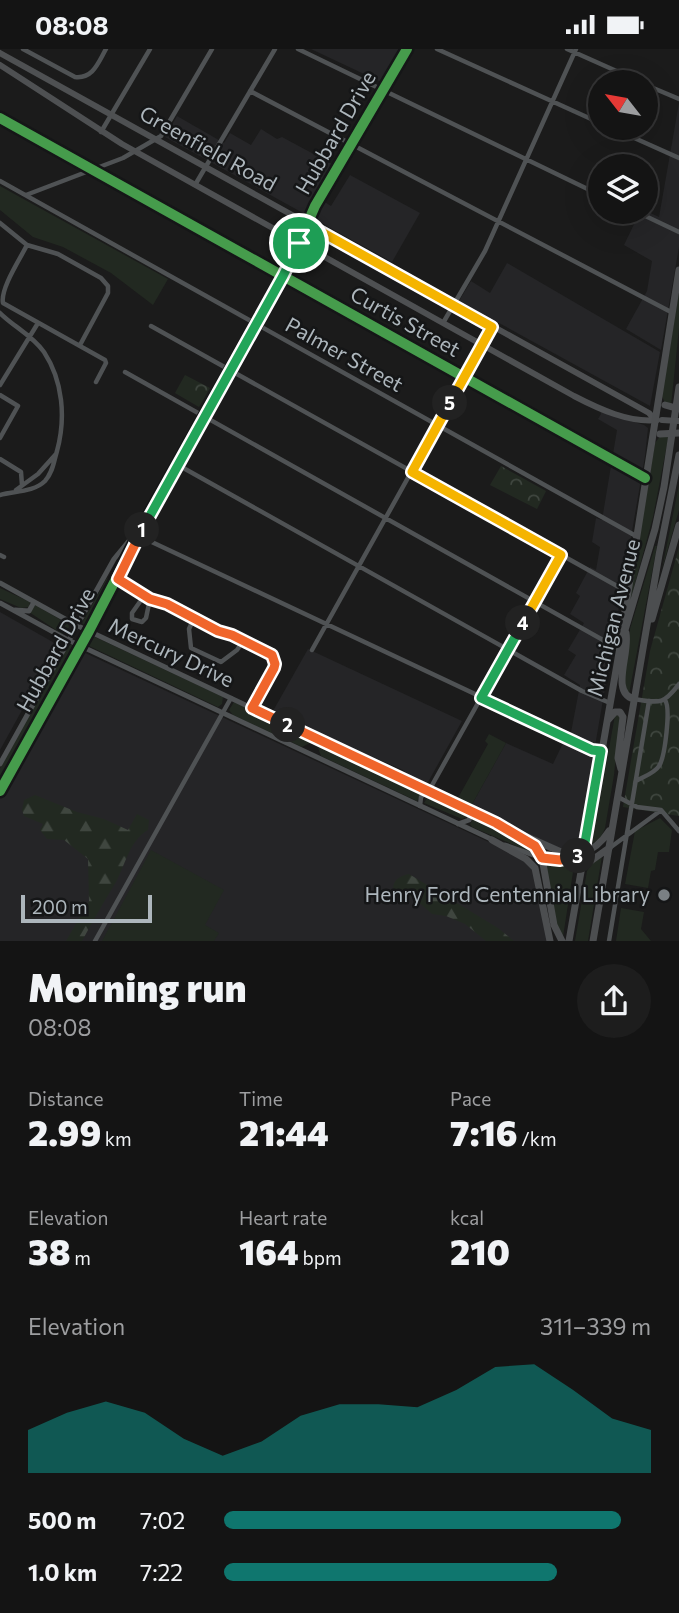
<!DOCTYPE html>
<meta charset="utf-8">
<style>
:root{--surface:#141414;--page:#1d1d1d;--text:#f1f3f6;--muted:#9d9ea0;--line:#333334;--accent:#0f766e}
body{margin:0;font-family:Commissioner,sans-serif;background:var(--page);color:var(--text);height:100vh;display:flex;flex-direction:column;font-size:26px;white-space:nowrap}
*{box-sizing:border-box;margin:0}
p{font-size:23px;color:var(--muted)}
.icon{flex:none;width:38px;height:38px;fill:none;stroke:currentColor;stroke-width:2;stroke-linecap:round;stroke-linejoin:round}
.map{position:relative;height:892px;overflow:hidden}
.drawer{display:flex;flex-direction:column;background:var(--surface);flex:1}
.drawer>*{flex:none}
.needle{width:46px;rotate:301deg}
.tools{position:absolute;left:588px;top:21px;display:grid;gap:14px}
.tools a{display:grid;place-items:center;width:70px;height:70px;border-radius:50%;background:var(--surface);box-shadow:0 7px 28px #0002,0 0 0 2px var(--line);font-size:35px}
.scale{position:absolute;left:21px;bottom:18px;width:131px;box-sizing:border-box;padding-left:7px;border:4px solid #adb6bc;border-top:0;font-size:19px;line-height:24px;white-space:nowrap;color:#adb6bc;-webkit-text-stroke:5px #151617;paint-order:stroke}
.pin{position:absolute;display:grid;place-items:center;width:60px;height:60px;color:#fff;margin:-30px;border:4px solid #fff;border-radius:50%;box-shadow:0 2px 7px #0007}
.km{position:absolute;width:35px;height:35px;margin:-18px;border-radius:50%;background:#222;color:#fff;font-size:19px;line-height:35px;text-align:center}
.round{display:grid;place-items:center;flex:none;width:74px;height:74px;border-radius:37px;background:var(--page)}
.summary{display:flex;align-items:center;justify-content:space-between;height:119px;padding:0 28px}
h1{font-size:38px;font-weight:800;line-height:52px}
.stats{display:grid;grid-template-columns:repeat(3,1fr);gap:10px;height:119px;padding:7px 28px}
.stats div{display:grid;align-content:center}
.stats b{font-size:35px;font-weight:800}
.stats small{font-size:19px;font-weight:400}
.stats p{font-size:19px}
.chart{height:196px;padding:14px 28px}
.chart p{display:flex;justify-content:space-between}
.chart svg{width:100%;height:126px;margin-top:7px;fill:var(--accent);opacity:.7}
ul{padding:0 28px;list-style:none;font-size:23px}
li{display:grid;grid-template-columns:112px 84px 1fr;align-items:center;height:52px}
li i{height:18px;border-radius:9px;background:var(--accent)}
.status{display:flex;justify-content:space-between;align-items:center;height:49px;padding:0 35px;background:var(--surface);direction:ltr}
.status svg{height:19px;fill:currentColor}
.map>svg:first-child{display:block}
.built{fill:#252527}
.green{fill:#222921}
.forest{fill:url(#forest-firs)}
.park{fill:url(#park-crowns)}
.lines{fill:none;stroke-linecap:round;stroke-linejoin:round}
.minor{stroke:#4f5254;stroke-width:4.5}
.tertiary{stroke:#4f5254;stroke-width:5}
.secondary{stroke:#4e5052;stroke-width:6}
.primary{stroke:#4c4e50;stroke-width:7}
.secondary-bridge{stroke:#4e5052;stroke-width:6}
.primary-bridge{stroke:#4c4e50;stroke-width:7}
.cycleway-casing{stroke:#151617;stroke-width:15}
.cycleway{stroke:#469c4c;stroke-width:10}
.split-1-casing{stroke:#fff;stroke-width:14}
.split-2-casing{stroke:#fff;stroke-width:14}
.split-3-casing{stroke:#fff;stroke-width:14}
.split-4-casing{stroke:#fff;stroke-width:14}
.split-5-casing{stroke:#fff;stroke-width:14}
.split-6-casing{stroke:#fff;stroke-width:14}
.split-1{stroke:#22a559;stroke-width:9}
.split-2{stroke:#f0652b;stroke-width:9}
.split-3{stroke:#f0652b;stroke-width:9}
.split-4{stroke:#22a559;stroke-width:9}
.split-5{stroke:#f5b400;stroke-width:9}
.split-6{stroke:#f5b400;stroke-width:9}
.poi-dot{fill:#7a8084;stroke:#151617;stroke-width:2.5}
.labels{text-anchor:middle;stroke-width:5;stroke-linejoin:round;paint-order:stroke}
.street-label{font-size:21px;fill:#adb6bc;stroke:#151617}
.poi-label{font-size:21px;fill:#adb6bc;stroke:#151617;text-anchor:end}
</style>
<div class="status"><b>08:08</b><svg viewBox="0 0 49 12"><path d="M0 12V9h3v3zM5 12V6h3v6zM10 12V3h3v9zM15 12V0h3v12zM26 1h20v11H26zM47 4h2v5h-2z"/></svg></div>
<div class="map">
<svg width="679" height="892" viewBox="0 0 679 892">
<defs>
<pattern id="forest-firs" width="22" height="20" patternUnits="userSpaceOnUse" patternTransform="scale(1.75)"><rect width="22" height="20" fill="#222921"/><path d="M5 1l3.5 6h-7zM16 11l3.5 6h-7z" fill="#3f463f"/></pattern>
<pattern id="park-crowns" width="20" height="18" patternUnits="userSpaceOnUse" patternTransform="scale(1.75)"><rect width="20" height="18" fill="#222921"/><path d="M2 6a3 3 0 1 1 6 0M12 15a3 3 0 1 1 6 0" fill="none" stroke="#3f463f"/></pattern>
</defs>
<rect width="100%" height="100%" fill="#1b1b1b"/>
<!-- built -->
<path class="built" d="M311,0H401L381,33Z
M679,54V198L661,301L626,280L647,242L652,212L624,196L640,163L646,162L659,168Z
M177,67L224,94L230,84L251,96L261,80L277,90L282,88L334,116L341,121L323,152L331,157L350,126L420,164L392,213L165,88Z
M507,214L660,303L650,357L459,252L471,232L490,244Z
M600,362L644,376L648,379L645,407L579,790L568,800H561L470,759L506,694L553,715L564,692L569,694L580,636L564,626L576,606L568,601L584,574L570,565L580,547L576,544L590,518L596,521L600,498L592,493L596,469L602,471L617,381L598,370L601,365Z
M0,563L58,596L0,701Z
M308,600L462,672L427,735L407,725L403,721L342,695L273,662Z
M81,602L523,809L533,819L548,892H0V749Z"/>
<!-- green -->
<path class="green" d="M0,137L168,230L153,256L111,224L63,198L33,188L0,161Z
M679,242V279L671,357L665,354L662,347Z
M669,385L653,468L627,564L655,394L661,386Z
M679,436V461L662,520Z
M655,497H657L629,645C616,629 630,599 630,580Z
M107,529L111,531V534L91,570L84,576L82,574Z
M0,539L30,553L29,558L21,559L0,550Z
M35,556L68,575L69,578L65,584L62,585L29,563Z
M93,587L223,648L222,655L218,658L89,597L87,595Z
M71,595L74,598L71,605L0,734V719L65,601Z
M234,653L307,687L310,694L302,698L233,666L229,661Z
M615,666L620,667L614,726L605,779L601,788L592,795Z
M489,685L506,694L470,759L454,749H458L488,695L485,692Z
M324,696L423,742V744L417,752L321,707L318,699Z
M427,749L466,761L469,767L462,770L424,754Z
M475,767L533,797L538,803L537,806L472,778L470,775Z
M660,769L672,781L669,803H658L655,821L651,822L648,839L625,835L635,782Z
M151,801L224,841L205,876L219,884L214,892H102Z
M602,807L588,892H575L587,822L591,816Z
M575,810L563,888L558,883L544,811Z
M621,859L644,863L641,880L651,892H616Z"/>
<!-- forest -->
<path class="forest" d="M35,746L77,763L104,770L128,781L137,765L149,771L148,781C130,791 125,816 116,833C104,852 93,872 82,892H66L89,852L88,810L64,791L47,790L40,781L43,775L24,767L22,761L24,751Z
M409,825L498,879L514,892H486L465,875L446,867L432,865L414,849L393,839C394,830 400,827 409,825Z"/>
<!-- park -->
<path class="park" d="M185,326L210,339L199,358L175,344Z
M501,417L546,442L537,460L490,436Z
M679,498V767L623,758L650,602Z"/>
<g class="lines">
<!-- minor -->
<path class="minor" d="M23,0L75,28C93,30 98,14 106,0
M298,0L600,146
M437,0L600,74
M567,0L641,33
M646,36L679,50
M250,42L671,263
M0,69L645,429
M612,79L679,109
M101,83L150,0
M0,132L636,487
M195,136L275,0
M26,146L123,109L161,87L212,0
M637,163L679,183
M0,174L27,196L58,205L101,229L108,237V244L80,296
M27,196C20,210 0,240 3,254L105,311L106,314L96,333
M0,264C14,278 32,286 44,303C63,332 66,369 57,402C54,412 53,423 45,432C34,443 15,442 0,446
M443,274L485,202L576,0
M151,277L626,542
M125,323L619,600
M0,336L38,274
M0,346L18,357L0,389
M0,410L21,423L22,436
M178,416L582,642L610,654
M16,441L38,425L56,405
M139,487L592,700L601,702
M0,506L4,508
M118,530L150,550L165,554L217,582L232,586L272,606L275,615L274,619L252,659
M144,547L132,564V570L142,573L146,569L150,550
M194,569L189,580L191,599L221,613L237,601L243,592
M312,601L492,278
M634,650C660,654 663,656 679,635
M636,732C643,728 655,724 659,717C665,708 671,659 665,651
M618,748L637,758L661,761L679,782
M420,757L421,748L431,738L561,506
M611,798L660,762
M95,892L231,649
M609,892L649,652"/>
<!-- tertiary -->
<path class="tertiary" d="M0,534L76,576L499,776
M0,554L68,591L493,791
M15,561L29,562L34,553
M0,715L114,510L142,476
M0,742L89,582L148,468L289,217L315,157L407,0
M458,775L469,771L472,763
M513,785L538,799L542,809
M505,796L542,809"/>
<!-- secondary -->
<path class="secondary" d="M0,4L649,364L655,371
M0,16L122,95L574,347C599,360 629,374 657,371"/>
<!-- primary -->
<path class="primary" d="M652,570L679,476
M626,584C630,605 610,644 634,650
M620,594L679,221
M608,671L615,663H620L623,668L618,709L621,720
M496,774L561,803H569L585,792
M492,791L526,810L535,819L550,892
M581,819L609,799
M562,892L554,876L542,809C567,814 595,805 609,782
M569,892L620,598L655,480L664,438L679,338
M593,892L659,506L679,406"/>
<!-- secondary-bridge -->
<path class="secondary-bridge" d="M662,371L678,372"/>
<!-- primary-bridge -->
<path class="primary-bridge" d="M665,356L679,360
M660,385L679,384"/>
<defs>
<path id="cycleway" d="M0,69L645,429
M0,742L89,582L148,468L289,217L315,157L407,0"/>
</defs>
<!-- cycleway casing -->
<use href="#cycleway" class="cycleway-casing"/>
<!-- cycleway -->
<use href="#cycleway" class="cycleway"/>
</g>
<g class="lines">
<defs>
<path id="split-1" d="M142,481L283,227L299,194"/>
<path id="split-2" d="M142,481L118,530L150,550L167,555L218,582L232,586L272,606L275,615L274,619L252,659L288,676"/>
<path id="split-3" d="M288,676L496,774L535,797L542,809L560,811L578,807"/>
<path id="split-4" d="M523,574L481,649L592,701L601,702L583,805L578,807"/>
<path id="split-5" d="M450,354L412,423L561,506L523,574"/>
<path id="split-6" d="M299,194L307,175L492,278L450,354"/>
</defs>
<!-- split-1 casing -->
<use href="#split-1" class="split-1-casing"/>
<!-- split-2 casing -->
<use href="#split-2" class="split-2-casing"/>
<!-- split-3 casing -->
<use href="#split-3" class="split-3-casing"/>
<!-- split-4 casing -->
<use href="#split-4" class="split-4-casing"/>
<!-- split-5 casing -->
<use href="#split-5" class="split-5-casing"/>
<!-- split-6 casing -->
<use href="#split-6" class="split-6-casing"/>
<!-- split-1 -->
<use href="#split-1" class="split-1"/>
<!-- split-2 -->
<use href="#split-2" class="split-2"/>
<!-- split-3 -->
<use href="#split-3" class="split-3"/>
<!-- split-4 -->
<use href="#split-4" class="split-4"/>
<!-- split-5 -->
<use href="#split-5" class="split-5"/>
<!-- split-6 -->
<use href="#split-6" class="split-6"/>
</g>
<!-- markers -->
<circle class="poi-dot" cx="664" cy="846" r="7"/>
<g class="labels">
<!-- street labels -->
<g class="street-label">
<text transform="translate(336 84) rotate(-60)" y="7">Hubbard Drive</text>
<text transform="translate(208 100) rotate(29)" y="7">Greenfield Road</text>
<text transform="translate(405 273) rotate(29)" y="7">Curtis Street</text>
<text transform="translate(344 306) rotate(29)" y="7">Palmer Street</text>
<text transform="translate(614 569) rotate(-76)" y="7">Michigan Avenue</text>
<text transform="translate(56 601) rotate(-61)" y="7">Hubbard Drive</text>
<text transform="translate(171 604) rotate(25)" y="7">Mercury Drive</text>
</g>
<!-- poi labels -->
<g class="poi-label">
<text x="650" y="853">Henry Ford Centennial Library</text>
</g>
</g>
</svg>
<div class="tools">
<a><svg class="needle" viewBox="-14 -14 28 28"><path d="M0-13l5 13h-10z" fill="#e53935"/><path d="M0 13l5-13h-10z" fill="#9d9ea0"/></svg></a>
<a><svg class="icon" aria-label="layers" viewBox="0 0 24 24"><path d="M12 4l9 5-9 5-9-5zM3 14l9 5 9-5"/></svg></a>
</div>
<div class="scale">200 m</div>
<div class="pin" style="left:299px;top:194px;background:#1e9e55"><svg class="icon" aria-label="arrive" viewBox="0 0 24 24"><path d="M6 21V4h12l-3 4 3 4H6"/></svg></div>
<b class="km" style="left:142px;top:481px">1</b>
<b class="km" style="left:288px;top:676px">2</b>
<b class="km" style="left:578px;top:807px">3</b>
<b class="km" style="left:523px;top:574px">4</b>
<b class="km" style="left:450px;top:354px">5</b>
</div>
<section class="drawer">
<div class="summary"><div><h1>Morning run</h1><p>08:08</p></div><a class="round"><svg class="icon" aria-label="share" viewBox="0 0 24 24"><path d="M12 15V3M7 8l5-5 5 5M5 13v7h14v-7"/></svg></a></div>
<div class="stats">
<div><p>Distance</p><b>2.99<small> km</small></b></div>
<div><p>Time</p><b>21:44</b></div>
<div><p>Pace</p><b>7:16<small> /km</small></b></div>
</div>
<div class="stats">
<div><p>Elevation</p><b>38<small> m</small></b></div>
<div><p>Heart rate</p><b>164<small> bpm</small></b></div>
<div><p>kcal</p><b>210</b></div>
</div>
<div class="chart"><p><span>Elevation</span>311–339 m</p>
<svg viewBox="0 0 160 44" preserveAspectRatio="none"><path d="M0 44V29L10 23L20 19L30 23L40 32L50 38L60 33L70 24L80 20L90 20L100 21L110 15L120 7L130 6L140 15L150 25L160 29V44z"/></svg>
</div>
<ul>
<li><b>500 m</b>7:02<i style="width:93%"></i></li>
<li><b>1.0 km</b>7:22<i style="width:78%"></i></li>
</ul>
</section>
